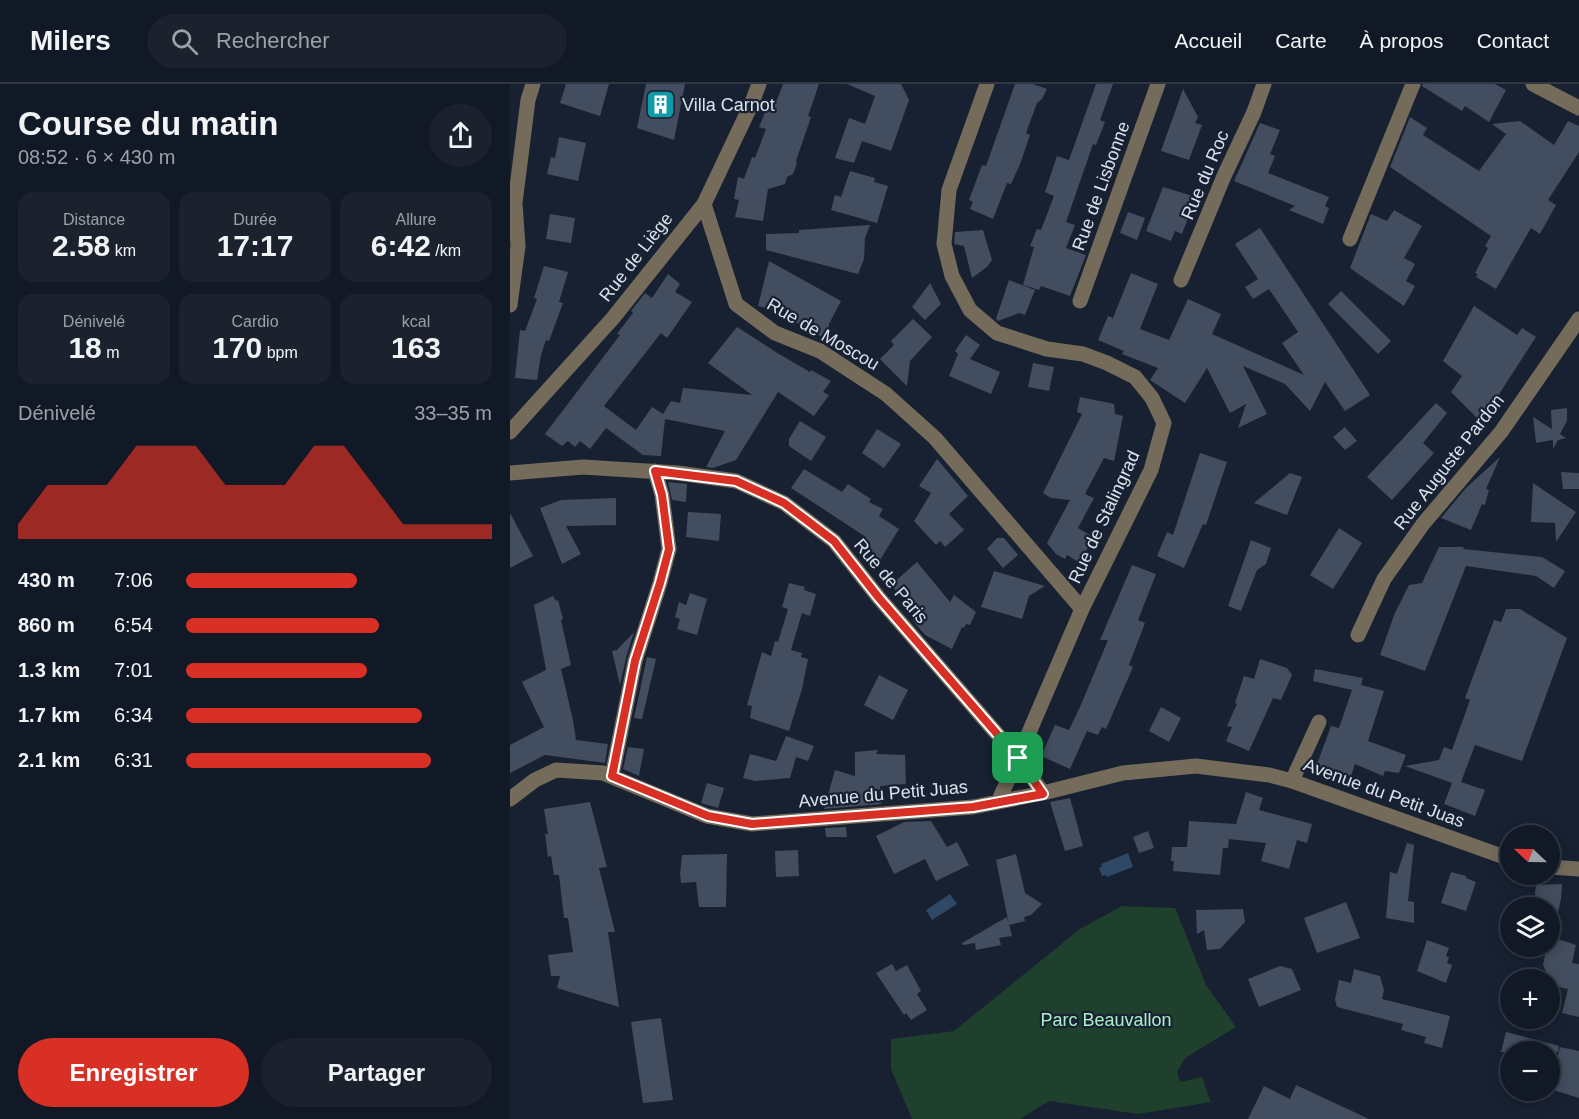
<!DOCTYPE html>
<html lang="fr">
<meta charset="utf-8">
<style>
:root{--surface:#121926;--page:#1b222e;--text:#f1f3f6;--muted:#9ca0a7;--line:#313843;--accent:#d93025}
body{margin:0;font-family:Arial,sans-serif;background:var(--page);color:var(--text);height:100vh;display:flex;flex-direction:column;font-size:22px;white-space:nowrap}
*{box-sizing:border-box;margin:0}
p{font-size:20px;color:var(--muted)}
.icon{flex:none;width:33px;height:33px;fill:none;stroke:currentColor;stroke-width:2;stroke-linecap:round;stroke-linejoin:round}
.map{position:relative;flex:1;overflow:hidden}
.drawer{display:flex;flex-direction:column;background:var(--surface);width:510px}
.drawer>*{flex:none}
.needle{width:39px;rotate:292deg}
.tools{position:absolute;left:990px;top:741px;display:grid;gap:12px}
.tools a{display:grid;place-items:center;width:60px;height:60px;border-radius:50%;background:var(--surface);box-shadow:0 3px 15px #0003,0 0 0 2px var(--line);font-size:30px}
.pin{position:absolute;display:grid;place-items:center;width:51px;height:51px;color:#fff;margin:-26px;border-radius:12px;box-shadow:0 3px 9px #0006}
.round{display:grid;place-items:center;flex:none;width:63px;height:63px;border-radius:32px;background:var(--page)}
.head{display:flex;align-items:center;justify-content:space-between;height:102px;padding:0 18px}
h1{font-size:33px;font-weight:700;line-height:45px}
.metrics{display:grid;grid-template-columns:repeat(3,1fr);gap:9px;height:102px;padding:6px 18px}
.metrics div{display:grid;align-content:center;border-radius:15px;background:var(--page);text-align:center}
.metrics b{font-size:30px;font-weight:700}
.metrics small{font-size:16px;font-weight:400}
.metrics p{font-size:16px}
.chart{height:168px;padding:12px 18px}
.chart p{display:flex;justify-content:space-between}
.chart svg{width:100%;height:108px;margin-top:6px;fill:var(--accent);opacity:.7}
.cta{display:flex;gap:12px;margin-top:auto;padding:12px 18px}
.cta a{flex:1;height:69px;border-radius:36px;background:var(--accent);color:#fff;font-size:24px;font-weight:700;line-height:69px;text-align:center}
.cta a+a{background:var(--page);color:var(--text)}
ul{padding:0 18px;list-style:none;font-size:20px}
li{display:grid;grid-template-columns:96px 72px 1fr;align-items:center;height:45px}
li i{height:15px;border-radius:8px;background:var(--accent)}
header{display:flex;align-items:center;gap:36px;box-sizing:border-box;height:84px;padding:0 30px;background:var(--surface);border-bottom:2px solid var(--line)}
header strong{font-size:28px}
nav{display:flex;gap:33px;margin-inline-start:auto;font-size:21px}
.search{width:420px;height:54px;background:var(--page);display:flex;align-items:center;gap:15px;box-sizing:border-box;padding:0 21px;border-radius:33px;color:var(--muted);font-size:22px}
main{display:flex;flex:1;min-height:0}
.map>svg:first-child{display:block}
.green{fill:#1e402d}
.water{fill:#2e4866}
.building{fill:#424d5f}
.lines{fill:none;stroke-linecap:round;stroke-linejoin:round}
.minor{stroke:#746b5b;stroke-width:15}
.route-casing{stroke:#fff;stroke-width:12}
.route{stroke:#d93025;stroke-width:8}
.labels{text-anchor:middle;stroke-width:4.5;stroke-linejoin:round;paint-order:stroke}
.poi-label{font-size:18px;fill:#dbe2ed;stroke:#182132;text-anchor:start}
.street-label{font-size:18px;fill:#dbe2ed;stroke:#182132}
.park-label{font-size:18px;fill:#aaf0c7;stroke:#182132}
</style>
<header>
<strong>Milers</strong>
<div class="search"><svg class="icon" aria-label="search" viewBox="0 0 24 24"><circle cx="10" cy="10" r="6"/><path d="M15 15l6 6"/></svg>Rechercher</div>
<nav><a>Accueil</a><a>Carte</a><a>À propos</a><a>Contact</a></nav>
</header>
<main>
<section class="drawer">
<div class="head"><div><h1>Course du matin</h1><p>08:52 · 6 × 430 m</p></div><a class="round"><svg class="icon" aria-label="share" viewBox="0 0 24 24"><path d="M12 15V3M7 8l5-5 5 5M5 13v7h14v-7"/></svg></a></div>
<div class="metrics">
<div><p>Distance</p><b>2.58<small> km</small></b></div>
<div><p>Durée</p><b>17:17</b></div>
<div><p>Allure</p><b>6:42<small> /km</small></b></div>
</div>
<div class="metrics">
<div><p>Dénivelé</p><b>18<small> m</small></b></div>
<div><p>Cardio</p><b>170<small> bpm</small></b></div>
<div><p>kcal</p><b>163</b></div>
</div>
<div class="chart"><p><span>Dénivelé</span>33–35 m</p>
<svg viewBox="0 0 160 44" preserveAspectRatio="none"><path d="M0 44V38L10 22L20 22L30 22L40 6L50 6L60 6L70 22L80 22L90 22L100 6L110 6L120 22L130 38L140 38L150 38L160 38V44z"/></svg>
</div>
<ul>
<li><b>430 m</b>7:06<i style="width:56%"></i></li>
<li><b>860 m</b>6:54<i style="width:63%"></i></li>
<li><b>1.3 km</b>7:01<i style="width:59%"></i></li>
<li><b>1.7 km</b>6:34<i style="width:77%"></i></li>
<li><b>2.1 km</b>6:31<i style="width:80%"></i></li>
</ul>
<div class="cta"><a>Enregistrer</a><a>Partager</a></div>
</section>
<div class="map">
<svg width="1069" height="1035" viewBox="0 0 1069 1035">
<rect width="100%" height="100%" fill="#182132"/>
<!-- green -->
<path class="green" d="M612,822L665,824L696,901L726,943L675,974L667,988L670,998L692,993L701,1018L628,1030L539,1017L510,1035H402L381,985V955L444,947L570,845Z"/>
<!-- water -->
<path class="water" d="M618,769L623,783L597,793L596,791L592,792L589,784L592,782L591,780Z
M440,810L447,820L422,836L416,826Z"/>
<!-- building -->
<path class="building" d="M56,0H99L90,32L50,19Z
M136,0H175L164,56L127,44Z
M273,0H309L298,32L301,33L286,77L287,79L283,90L277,93L275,100L258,105L253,137L225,133L229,116L224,115L228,93L234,95L242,73L245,74L256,45L249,43L261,14L267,16Z
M337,0H391L399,16L381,67L352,57L344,79L325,74L339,34L355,40L365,12Z
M505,0H523L537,5L532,15L527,19L516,49L520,51L510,80L501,100L497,99L483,135L460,125L463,118L459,116L472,81L476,82Z
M586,0H603L590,36L595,38L586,61L583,60L556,138L565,141L556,164L576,171L560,212L531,202L529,206L513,201L524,163L520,162L527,145L531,146L544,112L535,108L547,72L559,76Z
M913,0H985L996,6L979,38L955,22L952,27L912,2Z
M673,5L688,33L685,39L692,41L679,76L651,67Z
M900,33L917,44L913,51L969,87L996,50L982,40L1010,37L1044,61L1058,37L1069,42V68L1038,116L1046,121L1030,150L1021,144L986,205L966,193L968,190L965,189L978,164L975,162L981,152L880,83Z
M750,39L770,46L760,70L765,72L758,89L819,113L815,122L819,124L813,140L779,126L785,122L724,97Z
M49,53L76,59L68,97L37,90L41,73L45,74Z
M340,87L365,94L364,98L378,102L367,139L321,126L325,111L331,113Z
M653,103L686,113L672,150L665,147L661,157L636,147Z
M884,126L912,142L894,174L905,180L896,197L905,202L894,222L840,184L861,130L877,137Z
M618,128L635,134L627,156L610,149Z
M40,130L65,134L61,159L36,155Z
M360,141L355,154L354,175L348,190L256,166V150L289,149V146Z
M750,144L860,311L835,327L815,298L800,327L775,300L733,282L757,330L728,344L736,320L720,329L697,284L675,319L640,296L648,284L612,270L614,267L588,256L598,232L603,234L621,189L648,200L630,245L659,256L678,215L711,230L702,250L794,291L772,259L788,248L759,205L743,215L735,203L748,195L725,160Z
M473,146L482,176L477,183L462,194L454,162L444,160L445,148Z
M259,177L331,217L319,240L318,247L312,253L285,238L288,232L248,222Z
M34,182L58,188L49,218L53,219L39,257L36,256L31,271L27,296L5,294L10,246L15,247L27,215L24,214Z
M158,190L170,200L165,208L182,218L157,254L151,249L94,322L126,346L142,323L153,330L161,317L170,319L173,304L242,311L198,279L227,243L269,270L300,288L301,286L321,297L313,308L319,311L304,332L268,308L226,376L203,384L196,383L215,347L155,335L151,372L133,371L96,344L80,365L70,357L65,363L58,357L52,362L35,350L110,251L107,250L123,229L121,227L135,209L142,214Z
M499,196L525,206L515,231L509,229L488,237L486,235Z
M420,199L431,220L415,236L402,223Z
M831,207L881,257L868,270L818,220Z
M964,222L1007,251L1012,244L1026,253L971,338L941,308L952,292L933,277Z
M403,235L422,253L400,277L397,302L370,275L384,261L381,257Z
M456,251L470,261L460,275L490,288L481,310L439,292L448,270L445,267Z
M523,279L544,283L539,307L518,303Z
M570,313L604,320L605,330L613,332L604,377L594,374L575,410L584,414L568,444L580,451L575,459L579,461L570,479L557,471L555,475L546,470L537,459L560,416L541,414L533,409L572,330L567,328Z
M926,319L937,329L913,359L924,369L882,416L857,393Z
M1057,324V337L1050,350L1056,354L1048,356L1043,365V356L1026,359L1023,333L1042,345L1041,326Z
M290,337L316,353L301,377L279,362V355Z
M835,343L847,357L835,366L823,353Z
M367,345L391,360L374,384L352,369Z
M690,369L717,378L696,441L693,440L674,484L647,472L657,448L663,451Z
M990,373L976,405L979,406L975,421L972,420L961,446L931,434L956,404Z
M427,375L458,412L439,430L454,446L435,463L430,457L426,461L404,437L421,409L409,402Z
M294,385L332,408L338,400L361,415L359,418L373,425L369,432L389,445L370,476L350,463L356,453L281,404Z
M1051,388L1069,389V405H1053Z
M780,389L792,393L777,431L744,419Z
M158,398L177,400L176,418L162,416Z
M1023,399L1066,428L1046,458L1045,439L1021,438Z
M106,414V441L56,442L71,470L52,480L30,424L51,416Z
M178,428L211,430L209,457L176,453Z
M0,429L23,472L0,484Z
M829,444L852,459L823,505L800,491Z
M487,454H494L508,471L493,484L477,465Z
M741,456L761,464L756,480L747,486L731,527L718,522Z
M929,463H954L953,465L1032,473L1055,487L1044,504L1026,492L956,482L915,587L870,571L884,531L899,501L912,499Z
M407,478L440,518L444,511L466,528L460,541L456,540L454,544L452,543L442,565L415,551L403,537L408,533L381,501Z
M622,481L646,490L628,536L635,539L619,581L623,583L596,645L592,643L588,651L577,647L560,685L531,672L545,641L559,646L570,623L598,556H590Z
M484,487L535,502L519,512L512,535L471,523Z
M279,499L295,503L294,506L306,510L300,532L292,529L281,566L292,569L291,573L298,575L292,605L279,647L240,634L242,622L237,621L252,568L261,572L265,557L268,558L278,525L272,523Z
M180,509L197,515L187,551L167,545L170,535L165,533L169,518L176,521Z
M43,512L46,517L48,516L53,535L51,536L61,581L51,585L63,636L66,656L98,660L95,679L35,671L0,689V661L34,643L12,598L36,586L24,521Z
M996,525H1010L1057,554L1012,677L965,661L951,698L975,706L965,732L934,720L942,699L895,682L929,676L934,663L942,666L960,616L955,614L984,536L991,538Z
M124,548L116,574L110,601L102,567L107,566Z
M137,573L146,575L132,635L124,634Z
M750,575L777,584L782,591L771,616L763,614L739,667L716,657L722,643L717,642L727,620L725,619L734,592L744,595Z
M805,585L853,594L851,601L874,607L858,657L896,671L889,689L875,687L873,692L845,680L839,698L813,691L807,680L821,642L829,644L842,606L803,597Z
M369,591L398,606L383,636L354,621Z
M651,623L671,634L659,658L639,647Z
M276,652L304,662L298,677L286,673L280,694L245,697L233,694L240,670L266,677Z
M118,663L134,665L129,692L113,685Z
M368,666L366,670L395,671L396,700L370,702L371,720L314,725L325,686L345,692V668Z
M197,699L214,704L208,724L191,719Z
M736,708L753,714L749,726L802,740L797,759L787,756L779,785L751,777L756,759L719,755L718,764H713L710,791L663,787L664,777H661L662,763H677L679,737L726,740Z
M560,714L573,762L555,767L540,718Z
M80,718L97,783L89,784L105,848H98L109,923L47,904L50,892H41L38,871L63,868L58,834H54L49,791H44L41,772L38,773L35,750H38L34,725Z
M421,737L437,763L447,758L459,781L426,797L415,775L384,790L366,752L394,738Z
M336,743L337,753H316L315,744Z
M638,747L644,764L629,769L623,753Z
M897,759L904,761L898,817L904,818V839L876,834L880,788L887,790Z
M288,766L289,792L266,793L265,767Z
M217,770L216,823H189L186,798L171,799L170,790L172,771Z
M506,770L515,809L532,820L521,831L514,833L515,837L499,841L486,776Z
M941,788L956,792V794L966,798L956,827L931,819Z
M1052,800L1051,815L1042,853L1066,861L1062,879L1069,880V933L1052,929L1058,905L1040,901V896L1033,881L1037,862H1040V824L1024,819L1026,801Z
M836,818L850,854L807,869L794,834Z
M733,825L735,838L710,865L697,866L694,846L687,850L686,826Z
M497,833L502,852L489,854L491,861L466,866L465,859L453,861L452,859Z
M917,856L939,864L936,872L939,873L937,879L942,881L936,899L907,887Z
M382,880L386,887L397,881L411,907L407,910L417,926L401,936L396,929L394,931L366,889Z
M770,882L782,885L791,906L749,923L738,895Z
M844,885L870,892L874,906L872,915L940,932L932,964L914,959L916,953L891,946L893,940L827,923L825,916L829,896L841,899Z
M151,934L163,1016L133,1019L121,938Z
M996,948L1049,962L1048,968H991Z
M1050,963L1069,967V1014L1040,1005Z
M786,1001L859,1035H738L754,1002L780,1015Z"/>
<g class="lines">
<!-- minor -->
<path class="minor" d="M477,0L439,106L434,160L442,192L460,226L487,249L537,265L573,270L597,279L625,293L642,314L654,339L641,386L572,525L508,674L533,709
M1023,0L1069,24
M194,120L226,220L265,249L310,267L376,310L425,354L572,525
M840,155L903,0
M671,196L714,92L744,28L754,0
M570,217L648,0
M0,221L8,162L5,119L18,16L23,0
M0,348L103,234L194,120L241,21L249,0
M0,389L73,383L168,389L226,397L274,419L324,457L369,514L508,674L488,718
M848,551L874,495L913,440L991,348L1069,235
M102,692L125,577L150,499L159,465L152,411L145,387
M782,697L809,638
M0,715L25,696L46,686L93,689L197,732L242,740L463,723L533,709L613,689L686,682L759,691L782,697L1000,775
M1040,783L1069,785"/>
</g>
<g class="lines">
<defs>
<path id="route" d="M145,387L226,397L274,419L324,457L369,514L508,674L533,710L463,723L242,740L198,732L102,692L125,577L150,499L159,465L152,411Z"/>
</defs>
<!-- route casing -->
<use href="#route" class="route-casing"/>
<!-- route -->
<use href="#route" class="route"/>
</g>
<!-- icons -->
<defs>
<symbol id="building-square" viewBox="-11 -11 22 22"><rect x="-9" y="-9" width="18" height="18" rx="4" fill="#0f9aa8" stroke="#182132"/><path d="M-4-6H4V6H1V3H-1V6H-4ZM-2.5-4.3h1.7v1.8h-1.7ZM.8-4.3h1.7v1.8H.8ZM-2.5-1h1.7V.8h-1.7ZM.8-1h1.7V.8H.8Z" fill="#fff"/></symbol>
</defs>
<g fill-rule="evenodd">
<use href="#building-square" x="134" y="4" width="33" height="33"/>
</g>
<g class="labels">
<!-- poi labels -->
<g class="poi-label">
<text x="172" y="27">Villa Carnot</text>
</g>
<!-- street labels -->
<g class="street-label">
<text transform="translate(695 91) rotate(-67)" y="6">Rue du Roc</text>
<text transform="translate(591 102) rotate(-70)" y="6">Rue de Lisbonne</text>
<text transform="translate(126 173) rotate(-52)" y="6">Rue de Liège</text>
<text transform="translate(313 250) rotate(30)" y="6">Rue de Moscou</text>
<text transform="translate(939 378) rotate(-52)" y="6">Rue Auguste Pardon</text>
<text transform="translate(594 433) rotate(-65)" y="6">Rue de Stalingrad</text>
<text transform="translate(381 497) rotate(50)" y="6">Rue de Paris</text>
<text transform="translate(874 709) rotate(20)" y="6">Avenue du Petit Juas</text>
<text transform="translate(373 710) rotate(-5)" y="6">Avenue du Petit Juas</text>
</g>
<!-- park labels -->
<g class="park-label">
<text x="596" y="942">Parc Beauvallon</text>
</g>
</g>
</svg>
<div class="tools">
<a><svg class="needle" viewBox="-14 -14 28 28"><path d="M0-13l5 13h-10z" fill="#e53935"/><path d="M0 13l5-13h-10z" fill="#9ca0a7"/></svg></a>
<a><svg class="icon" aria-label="layers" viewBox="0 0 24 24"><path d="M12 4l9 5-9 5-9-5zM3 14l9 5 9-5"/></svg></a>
<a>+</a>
<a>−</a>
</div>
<div class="pin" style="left:508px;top:674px;background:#1e9e55"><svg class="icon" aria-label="arrive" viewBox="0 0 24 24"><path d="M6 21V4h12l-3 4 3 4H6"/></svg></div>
</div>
</main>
